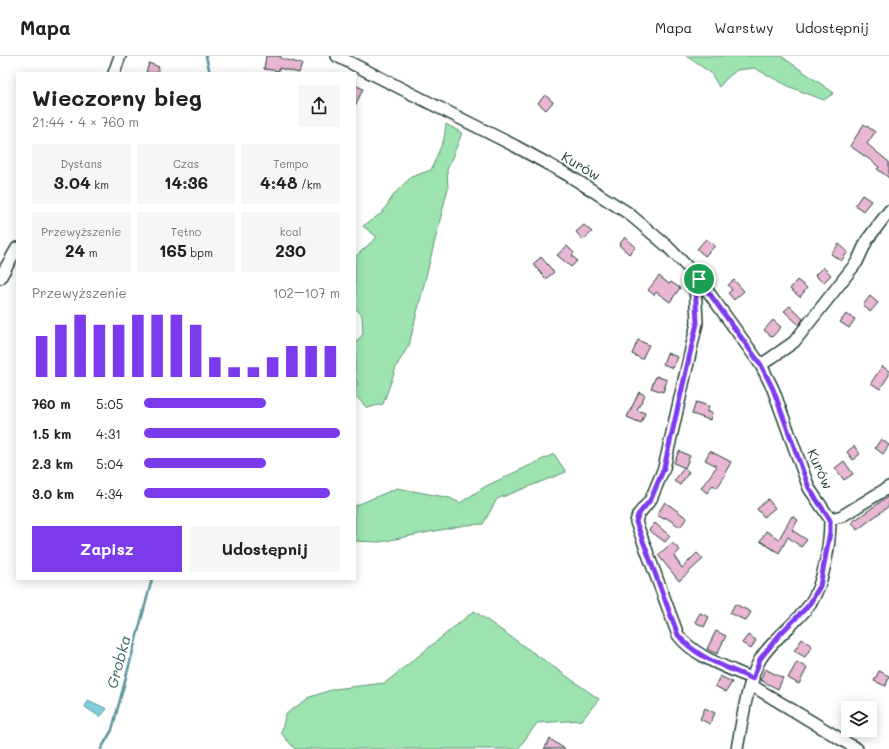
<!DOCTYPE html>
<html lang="pl">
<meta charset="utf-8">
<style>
:root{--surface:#fff;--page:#f6f6f6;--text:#202124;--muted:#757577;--line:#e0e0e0;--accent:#7c3aed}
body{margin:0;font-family:Mali,sans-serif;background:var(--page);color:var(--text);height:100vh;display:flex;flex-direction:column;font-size:15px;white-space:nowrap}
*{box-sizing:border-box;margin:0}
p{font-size:13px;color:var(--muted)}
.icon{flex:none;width:22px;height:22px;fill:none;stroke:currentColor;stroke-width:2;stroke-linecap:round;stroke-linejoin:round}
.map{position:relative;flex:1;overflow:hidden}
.side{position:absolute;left:16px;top:16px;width:340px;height:508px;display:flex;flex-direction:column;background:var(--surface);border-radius:0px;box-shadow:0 2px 10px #0003}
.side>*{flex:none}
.fabs{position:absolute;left:841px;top:645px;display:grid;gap:8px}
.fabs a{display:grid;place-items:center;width:36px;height:36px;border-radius:0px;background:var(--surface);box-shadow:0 2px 10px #0003;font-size:20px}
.pin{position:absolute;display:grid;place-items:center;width:34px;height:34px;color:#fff;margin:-17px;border:2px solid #fff;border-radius:50%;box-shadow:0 1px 4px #0007}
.round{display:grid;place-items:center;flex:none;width:42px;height:42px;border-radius:0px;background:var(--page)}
.head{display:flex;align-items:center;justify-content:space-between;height:68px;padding:0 16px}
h1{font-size:22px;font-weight:800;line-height:30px}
.metrics{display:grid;grid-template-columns:repeat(3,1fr);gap:6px;height:68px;padding:4px 16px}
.metrics div{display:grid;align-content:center;border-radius:0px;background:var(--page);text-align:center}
.metrics b{font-size:17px;font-weight:800}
.metrics small{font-size:11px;font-weight:400}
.metrics p{font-size:11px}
.chart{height:112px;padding:8px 16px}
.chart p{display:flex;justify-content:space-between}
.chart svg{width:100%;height:72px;margin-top:4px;stroke:var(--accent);stroke-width:6}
.button{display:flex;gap:8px;margin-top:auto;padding:8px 16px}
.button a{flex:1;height:46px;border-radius:0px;background:var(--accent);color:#fff;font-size:16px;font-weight:800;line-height:46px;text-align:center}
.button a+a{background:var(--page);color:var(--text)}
ul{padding:0 16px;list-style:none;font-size:13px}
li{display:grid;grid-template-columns:64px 48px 1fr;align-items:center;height:30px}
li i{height:10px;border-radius:5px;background:var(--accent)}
header{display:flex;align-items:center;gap:24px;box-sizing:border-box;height:56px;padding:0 20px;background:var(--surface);border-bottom:1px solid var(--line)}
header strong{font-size:19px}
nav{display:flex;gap:22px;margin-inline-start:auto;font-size:14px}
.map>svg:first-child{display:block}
.green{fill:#9de4b1;stroke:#5e9072}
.water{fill:#81cde0;stroke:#5a939b}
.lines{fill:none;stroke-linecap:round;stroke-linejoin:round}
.stream{stroke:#5a939b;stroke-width:2.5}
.building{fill:#e9b6d3;stroke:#1f3d34}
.minor-casing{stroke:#1f3d34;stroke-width:14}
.minor{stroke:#fff;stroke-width:11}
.route-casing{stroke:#fff;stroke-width:8}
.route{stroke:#7c3aed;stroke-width:5}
.labels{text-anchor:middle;stroke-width:4;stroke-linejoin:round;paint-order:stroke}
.street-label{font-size:14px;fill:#1f3d34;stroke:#fff}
.water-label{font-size:15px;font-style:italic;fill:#38615f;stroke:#fff}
</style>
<header>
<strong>Mapa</strong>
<nav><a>Mapa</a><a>Warstwy</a><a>Udostępnij</a></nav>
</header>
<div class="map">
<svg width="889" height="693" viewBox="0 0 889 693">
<rect width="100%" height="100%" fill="#fff"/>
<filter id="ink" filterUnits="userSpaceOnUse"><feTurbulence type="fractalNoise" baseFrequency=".025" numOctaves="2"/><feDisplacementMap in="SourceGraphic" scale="8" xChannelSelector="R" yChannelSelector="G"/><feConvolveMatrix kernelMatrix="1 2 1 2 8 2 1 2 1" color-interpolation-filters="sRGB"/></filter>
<g filter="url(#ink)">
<!-- green -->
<path class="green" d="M686,0H781L834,37L824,44L790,31L754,12L737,14L727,22L719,31L711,17Z
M446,68L462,77L447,114L448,132L409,289L397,309L383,348L367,352L355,339V329H358L355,321V288L363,278L362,259L355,252V201L377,181L363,170L382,157L395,137L411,121L431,114L444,83Z
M554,398L566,416L497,443L483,468L465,469L380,486L355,485V450L357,449L397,432L450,442L460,447L486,430Z
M474,555L599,643L582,664L537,667L518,693H295L281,677L286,658L310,641L334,633L385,627Z"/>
<!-- water -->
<path class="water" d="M88,644L107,653L100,661L85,651Z"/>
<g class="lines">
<!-- stream -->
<path class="stream" d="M206,0L210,17
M101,693L112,674L152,523"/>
</g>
<!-- building -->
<path class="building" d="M266,0H281L280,2L302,8L299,17L279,12V15L264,13Z
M149,7L159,11L157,17H146Z
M355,29L363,33L355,50Z
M545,39L553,46L546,54L538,47Z
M864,68L875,76L867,88L889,106V122L877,113L879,111L869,103L850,90Z
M862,139L871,145L863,155L855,149Z
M584,169L592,176L583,184L576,176Z
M625,181L636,191L629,198L619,189Z
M706,183L715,190L705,200L697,193Z
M839,188L848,196L841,205L831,198Z
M567,190L574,197L572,199L577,205L571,211L557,199Z
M541,201L554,216L546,223L533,208Z
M823,211L831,219L823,227L815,219Z
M659,220L669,228L671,226L680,232L670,246L656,236L654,239L648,234Z
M734,224L744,235L734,244L728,237L732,234L728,229Z
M797,224L807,232L800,241L790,233Z
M870,240L878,247L870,256L863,249Z
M790,250L803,263L799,269L784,255Z
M846,258L855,263L849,272L840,266Z
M773,264L781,271L772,281L764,274Z
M638,284L649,289L642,303L632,298Z
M667,297L678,301L673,312L663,308Z
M882,310L889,315V319L880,333L871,327Z
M656,320L667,324L663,336L651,332Z
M639,336L645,339L637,354L645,357L641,367L627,361Z
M696,346L709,350L707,356L712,357L710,364L692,358Z
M881,383L889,389L883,398L875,392Z
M854,390L860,398L853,404L847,396Z
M679,395L690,400L685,412L674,407Z
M710,395L731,406L725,417L726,418L717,432L713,429L707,437L701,432L717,410L705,404Z
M844,405L853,418L844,424L835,412Z
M684,412L689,416L680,429L674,425Z
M889,440V450L857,474L852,466Z
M768,443L775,452L764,461L757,453Z
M665,446L687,462L680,471L665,461L664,463L657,459Z
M792,460L798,464L792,474L807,484L801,491L788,481L779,497L760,485L766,475L779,483Z
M655,467L670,480L665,486L649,474Z
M672,487L680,494L674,500L682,512L697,497L703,503L679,525L658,499Z
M735,548L751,556L746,565L730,557Z
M700,557L709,561L704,571L695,566Z
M716,575L726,580L717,598L707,593Z
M748,579L756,584L751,593L742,587Z
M802,583L812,590L805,601L794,595Z
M797,606L807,612L799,628L788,622Z
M765,613L783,622L778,633L760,624Z
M879,615L889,620L886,630L874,625Z
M720,620L732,626L726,636L715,630Z
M705,652L715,657L710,668L700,663Z
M550,683L565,693H544Z"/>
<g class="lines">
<defs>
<path id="minor" d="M337,0L515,90L568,119L628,157L667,190L699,223L761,309L773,333L809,432L830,463
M114,17L120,0
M0,222L17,192
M699,223L695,227L697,267L664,412L651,443L638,459L636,466L678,579C696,602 727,611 753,623
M761,309L794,286L857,206L867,184L889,155
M830,463L842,460L889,431
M751,629L857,693
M737,693C742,667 747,624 761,602C774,582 796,568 810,548C824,527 830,489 830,463"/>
</defs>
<!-- minor casing -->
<use href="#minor" class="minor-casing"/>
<!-- minor -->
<use href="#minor" class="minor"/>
</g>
</g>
<g class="lines" filter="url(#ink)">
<defs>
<path id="route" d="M699,223L761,309L773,333L809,432L830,464V476L820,530L809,549L781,577L760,603L753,623C727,611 696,602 678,579L636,466L638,459L651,443L664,412L697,267L695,227Z"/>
</defs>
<!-- route casing -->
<use href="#route" class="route-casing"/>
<!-- route -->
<use href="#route" class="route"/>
</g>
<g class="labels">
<!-- street labels -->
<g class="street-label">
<text transform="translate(581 110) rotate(31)" y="5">Kurów</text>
<text transform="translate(820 413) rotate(66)" y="5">Kurów</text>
</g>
<!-- water labels -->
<g class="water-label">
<text transform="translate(119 606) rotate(-75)" y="5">Grobka</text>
</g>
</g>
</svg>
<div class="fabs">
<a><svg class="icon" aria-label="layers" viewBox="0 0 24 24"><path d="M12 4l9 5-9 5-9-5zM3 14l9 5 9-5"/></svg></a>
</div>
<div class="pin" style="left:699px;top:223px;background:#1e9e55"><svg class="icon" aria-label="arrive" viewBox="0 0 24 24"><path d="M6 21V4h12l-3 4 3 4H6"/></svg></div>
<section class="side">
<div class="head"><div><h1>Wieczorny bieg</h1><p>21:44 · 4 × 760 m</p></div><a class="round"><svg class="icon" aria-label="share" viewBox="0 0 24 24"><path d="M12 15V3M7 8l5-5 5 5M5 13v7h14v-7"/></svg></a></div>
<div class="metrics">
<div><p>Dystans</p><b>3.04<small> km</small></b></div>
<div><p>Czas</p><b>14:36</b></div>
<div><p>Tempo</p><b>4:48<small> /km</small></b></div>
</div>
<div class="metrics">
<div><p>Przewyższenie</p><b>24<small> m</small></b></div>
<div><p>Tętno</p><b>165<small> bpm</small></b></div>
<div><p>kcal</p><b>230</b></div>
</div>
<div class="chart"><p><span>Przewyższenie</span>102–107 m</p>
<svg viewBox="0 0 160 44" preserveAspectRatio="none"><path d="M5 44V19M15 44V12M25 44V6M35 44V12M45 44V12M55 44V6M65 44V6M75 44V6M85 44V12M95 44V32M105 44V38M115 44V38M125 44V32M135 44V25M145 44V25M155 44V25"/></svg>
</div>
<ul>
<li><b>760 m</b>5:05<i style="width:62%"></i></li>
<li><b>1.5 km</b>4:31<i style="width:100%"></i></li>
<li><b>2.3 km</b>5:04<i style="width:62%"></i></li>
<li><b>3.0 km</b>4:34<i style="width:95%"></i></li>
</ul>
<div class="button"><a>Zapisz</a><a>Udostępnij</a></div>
</section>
</div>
